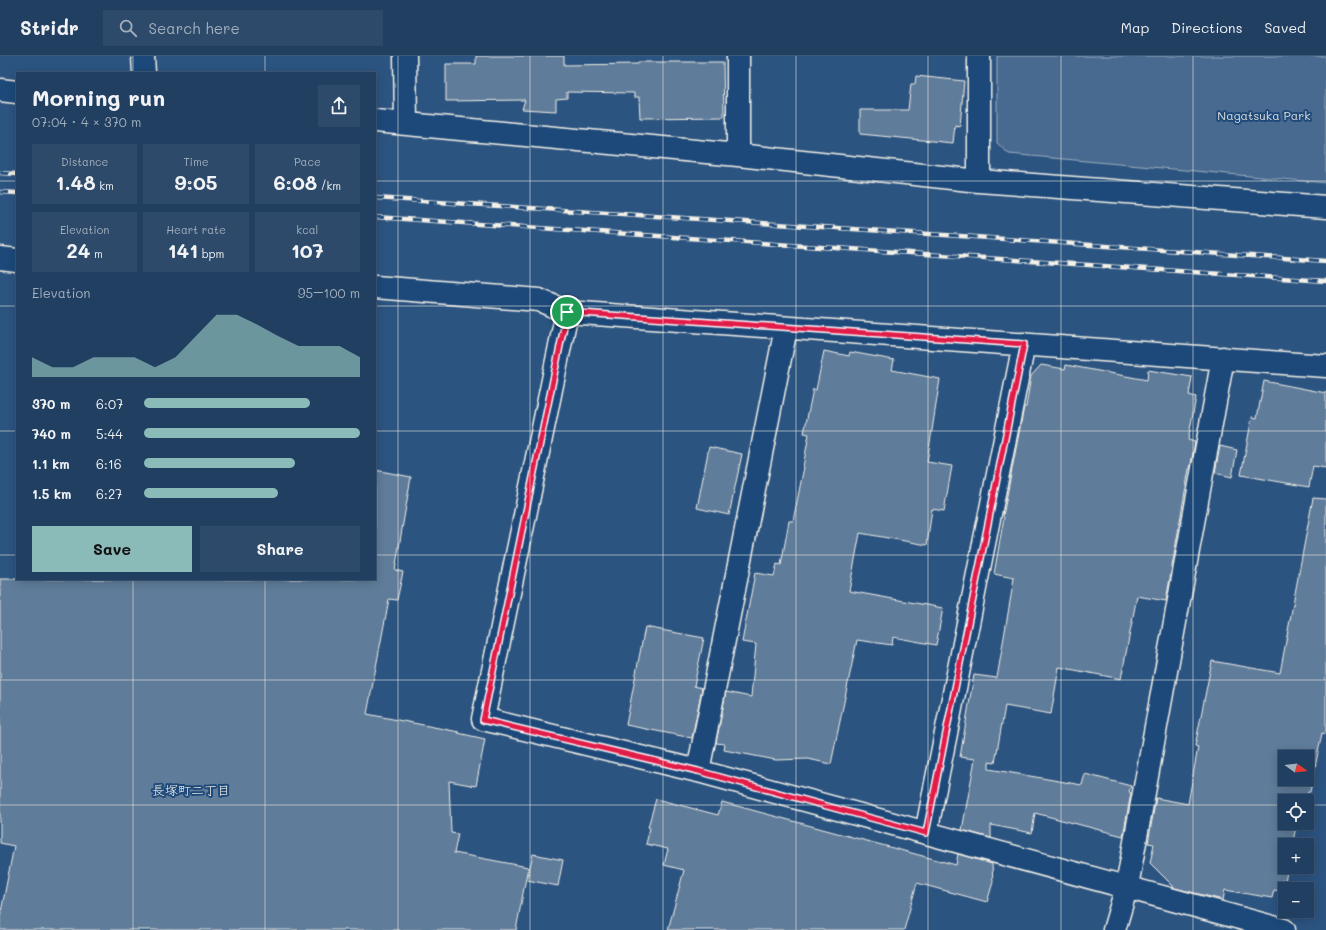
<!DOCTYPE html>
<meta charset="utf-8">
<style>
:root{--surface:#213f61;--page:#2d4a6a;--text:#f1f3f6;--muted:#a2afbd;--line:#3e5876;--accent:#8bbbb9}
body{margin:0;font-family:Mali,"Klee One",sans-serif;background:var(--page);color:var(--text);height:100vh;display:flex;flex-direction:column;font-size:15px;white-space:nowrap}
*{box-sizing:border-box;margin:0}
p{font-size:13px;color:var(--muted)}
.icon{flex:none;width:22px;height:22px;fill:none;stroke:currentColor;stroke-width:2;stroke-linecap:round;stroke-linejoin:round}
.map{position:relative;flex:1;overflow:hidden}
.panel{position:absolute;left:16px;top:16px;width:360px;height:508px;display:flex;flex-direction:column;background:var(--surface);border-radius:0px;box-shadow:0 2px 10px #0003,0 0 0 1px var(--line)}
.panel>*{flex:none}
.needle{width:26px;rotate:105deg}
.tools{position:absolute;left:1278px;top:694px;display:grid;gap:8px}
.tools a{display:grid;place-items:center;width:36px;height:36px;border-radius:0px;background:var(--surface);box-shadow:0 2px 10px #0003,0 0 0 1px var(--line);font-size:20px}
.pin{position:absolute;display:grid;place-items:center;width:34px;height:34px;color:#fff;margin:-17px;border:2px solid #fff;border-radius:50%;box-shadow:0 1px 4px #0007}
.round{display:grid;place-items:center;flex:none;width:42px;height:42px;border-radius:0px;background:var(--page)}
.head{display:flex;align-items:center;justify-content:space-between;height:68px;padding:0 16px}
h1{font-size:22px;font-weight:700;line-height:30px}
.figures{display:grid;grid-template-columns:repeat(3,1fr);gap:6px;height:68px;padding:4px 16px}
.figures div{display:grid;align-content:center;border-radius:0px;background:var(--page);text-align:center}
.figures b{font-size:20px;font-weight:700}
.figures small{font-size:11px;font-weight:400}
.figures p{font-size:11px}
.chart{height:112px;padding:8px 16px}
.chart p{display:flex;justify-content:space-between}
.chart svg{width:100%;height:72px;margin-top:4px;fill:var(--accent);opacity:.7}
.cta{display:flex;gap:8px;margin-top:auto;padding:8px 16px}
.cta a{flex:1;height:46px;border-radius:0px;background:var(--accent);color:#111;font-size:16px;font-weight:700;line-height:46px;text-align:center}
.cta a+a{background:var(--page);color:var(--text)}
ul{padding:0 16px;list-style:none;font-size:13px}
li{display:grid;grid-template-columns:64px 48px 1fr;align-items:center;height:30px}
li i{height:10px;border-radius:5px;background:var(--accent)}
header{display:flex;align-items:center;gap:24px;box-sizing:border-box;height:56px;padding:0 20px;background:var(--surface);border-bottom:1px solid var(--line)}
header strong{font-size:19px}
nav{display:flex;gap:22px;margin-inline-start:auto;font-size:14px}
.search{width:280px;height:36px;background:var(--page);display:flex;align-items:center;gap:10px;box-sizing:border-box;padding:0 14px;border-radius:0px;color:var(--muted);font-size:15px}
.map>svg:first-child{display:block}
.green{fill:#496b90;stroke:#9eaebc}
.building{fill:#5e7b9a;stroke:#f4f1e8;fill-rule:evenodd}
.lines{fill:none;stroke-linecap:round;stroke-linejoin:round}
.minor-casing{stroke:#f4f1e8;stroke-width:25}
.tertiary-casing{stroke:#f4f1e8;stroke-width:25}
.minor{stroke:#1f4a7a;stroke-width:22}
.tertiary{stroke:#1f4a7a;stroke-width:22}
.rail-casing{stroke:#f4f1e8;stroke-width:4.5}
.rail{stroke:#1f4a7a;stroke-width:3;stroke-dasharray:9;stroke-linecap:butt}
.route-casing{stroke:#fff;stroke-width:8}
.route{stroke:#e11d48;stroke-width:5}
.grid{fill:none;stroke:#f4f1e8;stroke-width:1;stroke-opacity:0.55}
.labels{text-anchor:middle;stroke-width:4;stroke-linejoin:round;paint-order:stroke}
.park-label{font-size:12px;fill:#dadddb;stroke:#1f4a7a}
.neighbourhood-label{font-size:13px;fill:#f4f1e8;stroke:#1f4a7a}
</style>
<header>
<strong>Stridr</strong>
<div class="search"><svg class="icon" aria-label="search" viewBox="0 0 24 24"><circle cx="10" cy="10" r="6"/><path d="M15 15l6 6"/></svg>Search here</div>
<nav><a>Map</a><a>Directions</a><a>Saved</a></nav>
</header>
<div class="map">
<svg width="1326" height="874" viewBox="0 0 1326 874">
<rect width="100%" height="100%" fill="#2c5481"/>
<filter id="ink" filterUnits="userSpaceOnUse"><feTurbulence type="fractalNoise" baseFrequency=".025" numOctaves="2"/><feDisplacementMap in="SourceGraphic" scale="8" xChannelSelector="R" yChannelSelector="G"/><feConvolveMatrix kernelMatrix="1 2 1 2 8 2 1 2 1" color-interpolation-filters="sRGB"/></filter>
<g filter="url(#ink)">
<!-- green -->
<path class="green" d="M997,0H1326V127L1009,98L997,87Z"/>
<!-- building -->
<path class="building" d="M476,0H564V9L638,8V6H723L724,61L640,62L639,41H634V37L567,36V42L556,43V55L522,53L525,44L446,45V8H476Z
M916,20L964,25L960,70L955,69L953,87L860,78V54H908L911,28H915Z
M824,295L849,300L850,296L894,304L892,314L940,323L927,406L952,410L944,455L932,453L927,489L860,477L849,535L943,552L936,589L893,581L892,589L857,584L831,708L808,703L776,704L724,694L725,688L716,687L726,636L751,641L756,588L742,586L755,517L774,520L777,508L781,509L789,465H793L804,411H803L809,378L804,377L813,333L816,334Z
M1041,309L1065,313L1066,309L1147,324L1148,314L1192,321L1189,339L1196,341L1188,384L1195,386L1190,413H1189L1166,545L1137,540L1121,623L1059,611L1051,658L1005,650L995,707L989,706V713L1082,729L1085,718L1131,730L1129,736L1131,737L1123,780L1035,757L1032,777L991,769V782L962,774L975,703L960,701L974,619L997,622L1014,522L994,518L1004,461L1003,460L1024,351H1026L1031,320Z
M1264,325L1326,337V412L1313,410L1309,431L1241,419L1252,361L1257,362Z
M1220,390L1237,394L1232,421L1215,417Z
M709,391L742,398L729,459L697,452Z
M375,414L411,421L395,514L403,516L397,544L389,543L367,658L459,676L458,677L485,683L476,730L449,725L451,777L458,778L454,797L528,811L516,874H0V861L14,790L0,787V523H375Z
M1313,442L1326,443V678L1322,677L1310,736H1308L1307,745H1285V767H1297L1292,789H1285V811H1288L1285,825L1282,824L1280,835L1274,834L1272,842L1225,834L1223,844L1175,832L1150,807L1154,788L1148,787L1156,742L1188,748L1198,691L1195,690L1212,605L1280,617ZM1285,701H1307V723H1285Z
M645,571L704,582L694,630L702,632L692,682L626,669Z
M656,743L718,759L722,746L956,809L958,798L992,808L993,826L987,846L917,827L904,874H668L684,814L664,809L668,793L646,788L650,772L648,771Z
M533,798L563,804L558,830L527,824Z"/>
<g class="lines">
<defs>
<path id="minor" d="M143,0L144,17
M738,0V99
M979,0V125
M0,34L17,36
M375,65L738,99L979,125L1326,151
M0,202L17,204
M375,231L539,244L567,256L1326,310
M567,256L483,663L698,715L1284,874
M698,715L786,272
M926,777L1024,288
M1114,874L1127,830L1223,302"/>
<path id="tertiary" d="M405,0L406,67"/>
</defs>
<!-- minor casing -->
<use href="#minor" class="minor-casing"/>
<!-- tertiary casing -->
<use href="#tertiary" class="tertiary-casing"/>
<!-- minor -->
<use href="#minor" class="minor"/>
<!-- tertiary -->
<use href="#tertiary" class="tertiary"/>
<defs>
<path id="rail" d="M0,117L17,118
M0,136L17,137
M375,142L975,181L1326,205
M375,161L1326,225"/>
</defs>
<!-- rail casing -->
<use href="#rail" class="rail-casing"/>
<!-- rail -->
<use href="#rail" class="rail"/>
</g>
</g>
<g class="lines" filter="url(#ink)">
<defs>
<path id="route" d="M567,256L1024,288L926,777L698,715L483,664Z"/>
</defs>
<!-- route casing -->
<use href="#route" class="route-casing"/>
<!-- route -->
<use href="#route" class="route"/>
</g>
<!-- grid -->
<path class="grid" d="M133,0V17M265,0V17M398,0V874M530,0V874M663,0V874M796,0V874M928,0V874M1061,0V874M1193,0V874M0,125H17M375,125H1326M0,250H17M375,250H1326M0,375H17M375,375H1326M0,499H17M375,499H1326M133,523V874M265,523V874M0,624H1326M0,749H1285M1307,749H1326"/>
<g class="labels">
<!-- park labels -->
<g class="park-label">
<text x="1264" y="64">Nagatsuka Park</text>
</g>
<!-- neighbourhood labels -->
<g class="neighbourhood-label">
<text x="191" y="739">長塚町二丁目</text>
</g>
</g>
</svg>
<div class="tools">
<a><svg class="needle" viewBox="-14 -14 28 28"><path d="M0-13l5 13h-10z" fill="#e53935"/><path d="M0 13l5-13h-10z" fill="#a2afbd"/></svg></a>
<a><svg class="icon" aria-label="locate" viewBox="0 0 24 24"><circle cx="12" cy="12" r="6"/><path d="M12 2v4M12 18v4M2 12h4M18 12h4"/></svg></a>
<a>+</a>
<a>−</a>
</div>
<div class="pin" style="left:567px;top:256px;background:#1e9e55"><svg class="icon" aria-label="arrive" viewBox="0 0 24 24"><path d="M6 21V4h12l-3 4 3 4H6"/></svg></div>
<section class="panel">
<div class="head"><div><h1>Morning run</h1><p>07:04 · 4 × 370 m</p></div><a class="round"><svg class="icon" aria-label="share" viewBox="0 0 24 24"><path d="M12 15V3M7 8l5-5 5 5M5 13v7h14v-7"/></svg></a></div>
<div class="figures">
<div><p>Distance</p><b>1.48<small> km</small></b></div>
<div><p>Time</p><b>9:05</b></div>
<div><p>Pace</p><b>6:08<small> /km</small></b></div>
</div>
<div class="figures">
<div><p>Elevation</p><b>24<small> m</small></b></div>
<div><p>Heart rate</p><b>141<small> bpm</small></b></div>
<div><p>kcal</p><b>107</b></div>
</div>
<div class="chart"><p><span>Elevation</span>95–100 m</p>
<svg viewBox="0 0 160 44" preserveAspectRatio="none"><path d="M0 44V32L10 38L20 38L30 32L40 32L50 32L60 38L70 32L80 19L90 6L100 6L110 12L120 19L130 25L140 25L150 25L160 32V44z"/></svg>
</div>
<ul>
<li><b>370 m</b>6:07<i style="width:77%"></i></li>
<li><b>740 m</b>5:44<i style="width:100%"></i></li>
<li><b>1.1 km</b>6:16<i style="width:70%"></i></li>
<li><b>1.5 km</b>6:27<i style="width:62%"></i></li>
</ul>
<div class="cta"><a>Save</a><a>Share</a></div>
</section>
</div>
